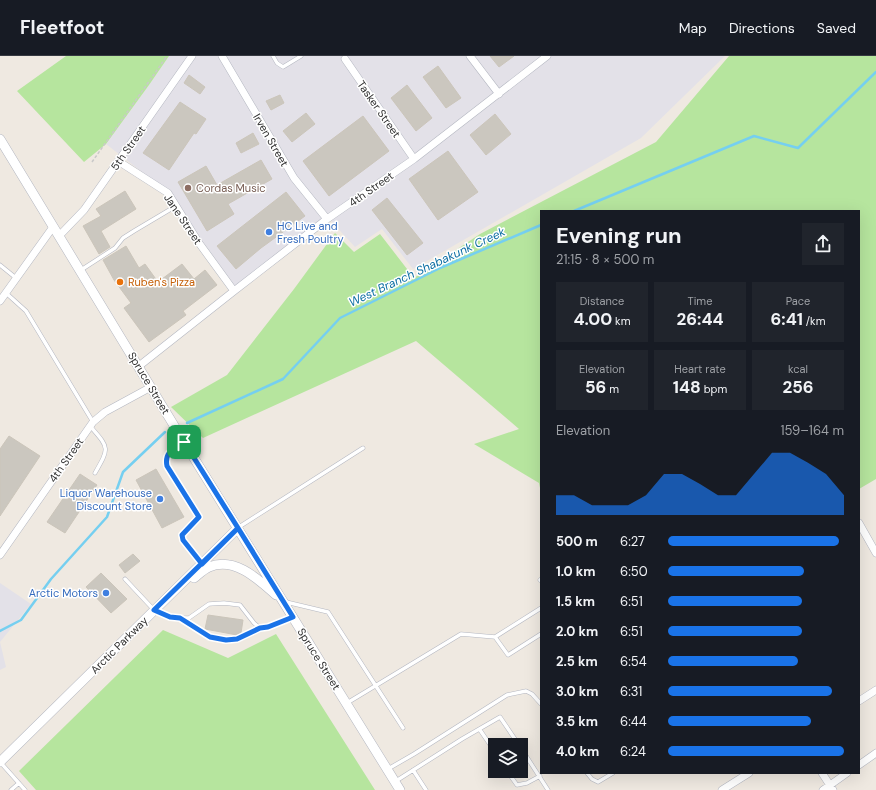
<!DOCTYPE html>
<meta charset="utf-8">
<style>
:root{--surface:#171b24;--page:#20242c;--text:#f1f3f6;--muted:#9ea1a6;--line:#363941;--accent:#1a73e8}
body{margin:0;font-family:"DM Sans",sans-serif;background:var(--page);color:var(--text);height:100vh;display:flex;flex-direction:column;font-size:15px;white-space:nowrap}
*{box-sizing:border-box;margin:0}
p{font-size:13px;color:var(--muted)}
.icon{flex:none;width:22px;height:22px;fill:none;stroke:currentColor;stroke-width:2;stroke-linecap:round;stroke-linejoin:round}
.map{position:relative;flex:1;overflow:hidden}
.side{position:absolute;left:540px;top:154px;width:320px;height:564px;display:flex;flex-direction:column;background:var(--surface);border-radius:0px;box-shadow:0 4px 16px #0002}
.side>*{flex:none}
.fabs{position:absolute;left:488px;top:682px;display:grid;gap:8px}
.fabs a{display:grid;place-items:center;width:40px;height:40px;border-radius:0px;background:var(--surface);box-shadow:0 4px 16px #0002;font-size:20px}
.pin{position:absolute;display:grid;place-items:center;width:34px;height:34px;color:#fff;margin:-17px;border-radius:8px;box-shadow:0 2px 6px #0006}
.round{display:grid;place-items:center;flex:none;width:42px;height:42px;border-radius:0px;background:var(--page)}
.head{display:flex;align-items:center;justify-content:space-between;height:68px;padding:0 16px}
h1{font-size:22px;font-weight:700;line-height:30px}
.stats{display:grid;grid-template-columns:repeat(3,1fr);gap:6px;height:68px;padding:4px 16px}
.stats div{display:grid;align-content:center;border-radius:0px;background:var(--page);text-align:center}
.stats b{font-size:17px;font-weight:700}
.stats small{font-size:11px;font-weight:400}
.stats p{font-size:11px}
.chart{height:112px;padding:8px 16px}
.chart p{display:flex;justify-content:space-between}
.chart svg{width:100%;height:72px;margin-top:4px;fill:var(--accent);opacity:.7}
ul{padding:0 16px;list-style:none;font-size:13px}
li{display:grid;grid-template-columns:64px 48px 1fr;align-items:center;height:30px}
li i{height:10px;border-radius:5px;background:var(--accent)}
header{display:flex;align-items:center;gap:24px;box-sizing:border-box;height:56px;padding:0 20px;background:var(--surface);border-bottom:1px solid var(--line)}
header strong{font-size:19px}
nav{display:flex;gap:22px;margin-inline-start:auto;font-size:14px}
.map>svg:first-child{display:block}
.industrial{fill:#e3e1e8}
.green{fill:#b6e59e}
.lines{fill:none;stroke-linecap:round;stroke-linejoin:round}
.stream{stroke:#75cff0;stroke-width:2.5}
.building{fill:#cbc7bf;stroke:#cbc5ba}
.service-casing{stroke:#b4b7c1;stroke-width:4.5}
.minor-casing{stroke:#b4b7c1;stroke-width:8}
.tertiary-casing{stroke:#b4b7c1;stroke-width:10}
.path{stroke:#c9c9c9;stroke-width:1.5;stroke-dasharray:3 2;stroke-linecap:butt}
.service{stroke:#fff;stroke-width:3.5}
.minor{stroke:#fff;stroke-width:7}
.tertiary{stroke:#fff;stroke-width:9}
.route-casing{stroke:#fff;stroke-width:8}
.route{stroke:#1a73e8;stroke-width:5}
.education-dot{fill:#8d6e63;stroke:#fff;stroke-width:1.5}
.shop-dot{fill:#3f7fe0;stroke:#fff;stroke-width:1.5}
.food-dot{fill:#e8710a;stroke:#fff;stroke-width:1.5}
.labels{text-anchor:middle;stroke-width:3;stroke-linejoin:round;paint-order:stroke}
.street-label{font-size:11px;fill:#2e2e2e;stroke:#fff}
.education-label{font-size:11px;fill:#785e54;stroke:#fff;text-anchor:start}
.shop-label{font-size:11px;fill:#366cbe;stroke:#fff;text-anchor:end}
.food-label{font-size:11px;fill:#c56008;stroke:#fff;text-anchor:start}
.water-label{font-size:12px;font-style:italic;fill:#0d6fa3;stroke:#fff}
</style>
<header>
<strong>Fleetfoot</strong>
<nav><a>Map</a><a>Directions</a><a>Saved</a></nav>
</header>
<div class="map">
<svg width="876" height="734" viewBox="0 0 876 734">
<rect width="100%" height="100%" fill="#efe9e1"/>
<!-- industrial -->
<path class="industrial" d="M169,0H725L641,82L413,213L382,173L355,191L329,163L236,232L165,134L106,88L149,29Z
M0,527L31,548L0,586L6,611L0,614Z"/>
<!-- green -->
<path class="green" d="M66,0H169L149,29L106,88L84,106L17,35Z
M729,0H876V423L859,433V155H541V437L539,427L474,388L519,373L416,285L203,382L171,351L227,319L294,233L335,177L354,196L380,178L414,222L480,178L656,86Z
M163,574L228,602L276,578L375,734H36L19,715Z"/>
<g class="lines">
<!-- stream -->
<path class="stream" d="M574,155L754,80L798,92L876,16
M187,367L283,323L340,262L440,212L541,169
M0,575L21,564L51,523L107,461L123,416L165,376"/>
</g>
<!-- building -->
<path class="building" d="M490,0H514L499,11Z
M438,10L461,42L446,52L423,21Z
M189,19L205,31L200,38L184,27Z
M407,29L432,62L416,75L391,42Z
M280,39L284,47L271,54L266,45Z
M180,46L206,63L196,78L194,77L169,114L143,97Z
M306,57L315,68L292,86L283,75Z
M495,58L511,78L486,99L470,79Z
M363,60L389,95L329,140L303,105Z
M253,77L259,88L241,97L236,87Z
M448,95L478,136L438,164L409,123Z
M261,104L272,123L228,148L234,158L207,175L178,126L206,110L217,129Z
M125,135L136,153L101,175L110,191L99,198L83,170L101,160L96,153Z
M286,136L305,160L261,192L236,213L217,190Z
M387,142L423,187L407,199L372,154Z
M126,190L139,212L145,208L158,226L182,208L194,223L205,214L217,229L183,255L186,259L149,286L124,252L131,247L114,224L103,204Z
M9,380L40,400L0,460V393Z
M156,413L184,461L162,472L136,424Z
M80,418L97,429L65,477L47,466Z
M133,498L140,505L125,517L119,509Z
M101,517L127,543L111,557L86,531Z
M208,559L243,564L241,577L237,579L205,573Z"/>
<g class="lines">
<defs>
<path id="service" d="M273,0L277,7L283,11L301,0
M0,209L16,222
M81,214L115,192L123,182L134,175L176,150
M6,237L26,255L93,366
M90,370C109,392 110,391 95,417
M183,387C173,393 164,396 167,410L199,461L182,479L183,484L201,507
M239,471L363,392
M125,523L154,554L169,561L180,562H189L209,548L224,547L240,549L254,567L260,572L268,571L292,561
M541,523L540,524L541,525
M286,546L328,556L403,672
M181,563C213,584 224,592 260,572
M495,581L508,599L541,578
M347,647L461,578L495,581L541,552
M480,674L495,696
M521,692L548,734
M1,707L25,734
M388,713L414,698L507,639L526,635L532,638L541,648
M413,714L426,734
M507,715L517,729L527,727L540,720
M587,717L592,723L598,726L613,717
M396,725L462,683L500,661L519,689
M11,734L19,727"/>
<path id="minor" d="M222,0L294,122L327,163
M470,0L499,38
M345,3L414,103
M118,105L168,137L199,187L234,235
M59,180L84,154L192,0
M0,245L53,171
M139,310L234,235L327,163L414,103L547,0
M859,467L876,497
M0,499L93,366L105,356L151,331
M859,645L876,634
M859,709L876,697
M822,717L833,734
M722,734L749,717
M823,734L847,717"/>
<path id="tertiary" d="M0,83L184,386L400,734
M194,522C199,518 204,513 209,511C235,500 259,524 276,539
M0,706L238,472"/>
</defs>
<!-- service casing -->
<use href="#service" class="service-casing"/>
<!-- minor casing -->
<use href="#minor" class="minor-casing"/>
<!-- tertiary casing -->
<use href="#tertiary" class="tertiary-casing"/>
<!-- path -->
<path class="path" d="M92,106L167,0"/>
<!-- service -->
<use href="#service" class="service"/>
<!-- minor -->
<use href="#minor" class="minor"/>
<!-- tertiary -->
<use href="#tertiary" class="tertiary"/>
</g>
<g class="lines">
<defs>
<path id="route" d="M184,386L238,472L154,554L170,561L180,562L210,581L226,584L237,583L260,572L268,571L293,561L238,472L202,508L183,484L182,479L199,461L167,410C164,396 174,393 184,386"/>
</defs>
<!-- route casing -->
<use href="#route" class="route-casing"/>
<!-- route -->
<use href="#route" class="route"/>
</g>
<!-- markers -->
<circle class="education-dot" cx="188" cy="132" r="4"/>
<g class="shop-dot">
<circle cx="269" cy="176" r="4"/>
<circle cx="160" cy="443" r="4"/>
<circle cx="106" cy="537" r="4"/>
</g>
<circle class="food-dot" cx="120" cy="226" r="4"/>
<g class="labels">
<!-- street labels -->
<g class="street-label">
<text transform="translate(379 53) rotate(55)" y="4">Tasker Street</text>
<text transform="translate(271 84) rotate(60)" y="4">Irven Street</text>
<text transform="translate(128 92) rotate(-55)" y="4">5th Street</text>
<text transform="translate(371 133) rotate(-35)" y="4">4th Street</text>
<text transform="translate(183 163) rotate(56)" y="4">Jane Street</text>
<text transform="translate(149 327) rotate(59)" y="4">Spruce Street</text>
<text transform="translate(66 404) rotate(-55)" y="4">4th Street</text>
<text transform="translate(119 589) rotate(-45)" y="4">Arctic Parkway</text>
<text transform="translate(319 603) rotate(58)" y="4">Spruce Street</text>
</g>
<!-- education labels -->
<g class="education-label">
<text x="196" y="136">Cordas Music</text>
</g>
<!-- shop labels -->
<g class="shop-label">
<text x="277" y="174" text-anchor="start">HC Live and<tspan x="277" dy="13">Fresh Poultry</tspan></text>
<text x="152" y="441">Liquor Warehouse<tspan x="152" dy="13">Discount Store</tspan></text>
<text x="98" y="541">Arctic Motors</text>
</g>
<!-- food labels -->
<g class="food-label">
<text x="128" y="230">Ruben's Pizza</text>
</g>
<!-- water labels -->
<g class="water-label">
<text transform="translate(427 211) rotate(-25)" y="4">West Branch Shabakunk Creek</text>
</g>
</g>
</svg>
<div class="fabs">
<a><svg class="icon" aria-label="layers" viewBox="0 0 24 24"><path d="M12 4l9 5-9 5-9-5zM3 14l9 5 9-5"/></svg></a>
</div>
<div class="pin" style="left:184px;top:386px;background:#1e9e55"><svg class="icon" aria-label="arrive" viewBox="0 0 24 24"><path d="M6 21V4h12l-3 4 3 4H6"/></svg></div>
<section class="side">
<div class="head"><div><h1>Evening run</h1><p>21:15 · 8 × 500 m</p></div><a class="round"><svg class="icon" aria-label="share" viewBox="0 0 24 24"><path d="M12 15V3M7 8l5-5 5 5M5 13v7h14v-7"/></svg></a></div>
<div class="stats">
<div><p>Distance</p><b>4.00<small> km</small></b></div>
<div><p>Time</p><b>26:44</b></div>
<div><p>Pace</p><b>6:41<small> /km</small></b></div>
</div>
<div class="stats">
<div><p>Elevation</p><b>56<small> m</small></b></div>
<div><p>Heart rate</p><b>148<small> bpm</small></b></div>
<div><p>kcal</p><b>256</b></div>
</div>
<div class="chart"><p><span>Elevation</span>159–164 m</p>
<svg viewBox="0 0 160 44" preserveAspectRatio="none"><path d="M0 44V32L10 32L20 38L30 38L40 38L50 32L60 19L70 19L80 25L90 32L100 32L110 19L120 6L130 6L140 12L150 19L160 32V44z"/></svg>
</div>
<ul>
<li><b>500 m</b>6:27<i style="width:97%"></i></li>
<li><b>1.0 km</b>6:50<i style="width:77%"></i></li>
<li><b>1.5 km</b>6:51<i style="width:76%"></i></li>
<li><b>2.0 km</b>6:51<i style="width:76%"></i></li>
<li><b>2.5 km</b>6:54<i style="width:74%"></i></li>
<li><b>3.0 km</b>6:31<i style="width:93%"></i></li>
<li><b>3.5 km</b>6:44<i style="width:81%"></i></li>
<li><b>4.0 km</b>6:24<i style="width:100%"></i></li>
</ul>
</section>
</div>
